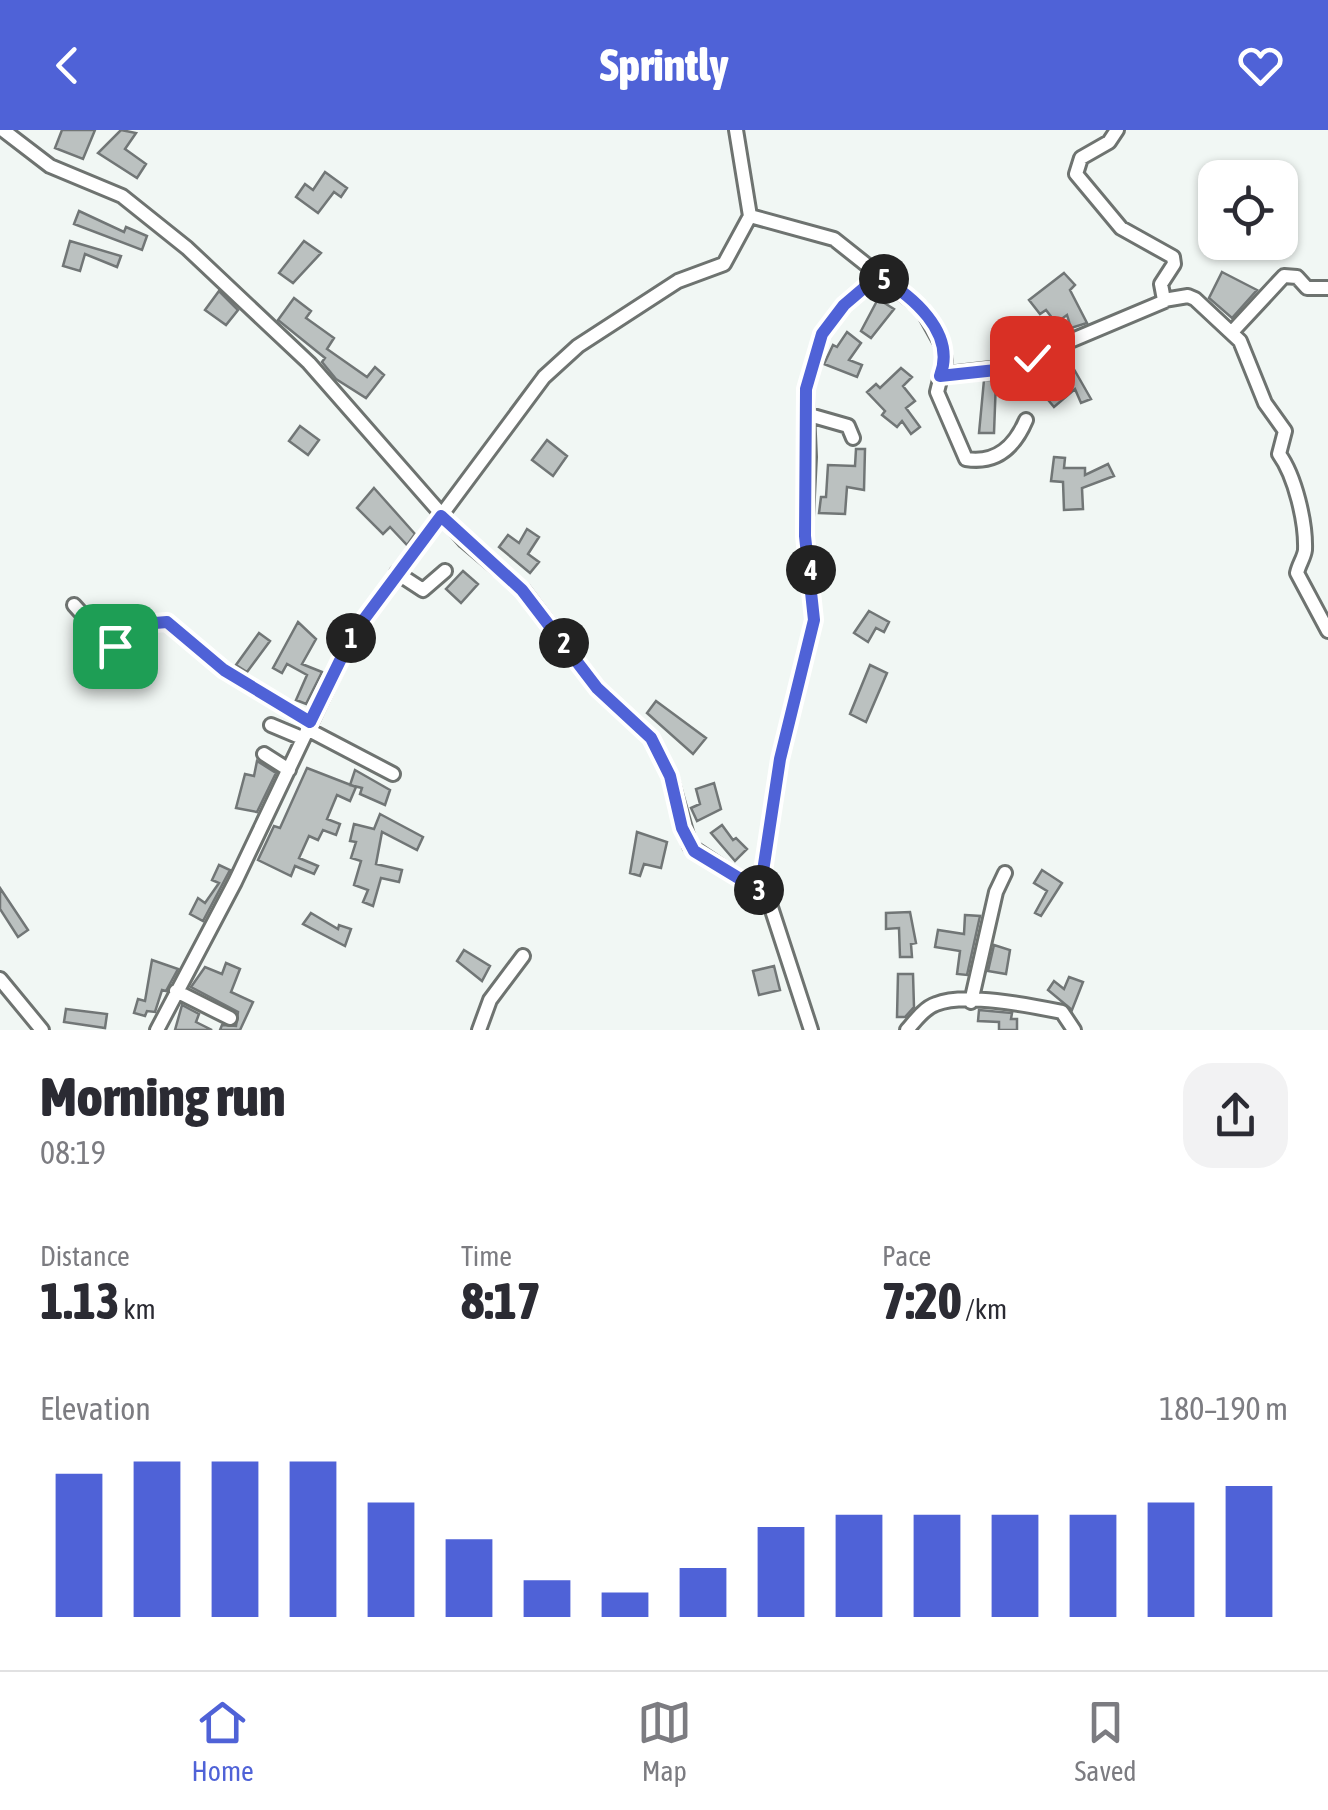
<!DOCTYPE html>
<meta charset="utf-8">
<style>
:root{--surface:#fff;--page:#f2f2f3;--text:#2b2b33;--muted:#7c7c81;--line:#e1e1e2;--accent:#4f62d7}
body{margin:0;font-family:"Asap Condensed",sans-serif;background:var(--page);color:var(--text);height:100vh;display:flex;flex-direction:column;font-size:38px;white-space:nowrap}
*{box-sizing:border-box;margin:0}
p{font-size:32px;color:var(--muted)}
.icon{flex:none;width:55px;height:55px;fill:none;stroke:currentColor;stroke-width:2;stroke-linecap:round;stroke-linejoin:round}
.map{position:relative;height:900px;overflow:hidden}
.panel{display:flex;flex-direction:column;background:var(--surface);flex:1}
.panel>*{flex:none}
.fabs{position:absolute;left:1198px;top:30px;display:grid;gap:20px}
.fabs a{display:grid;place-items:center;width:100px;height:100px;border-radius:20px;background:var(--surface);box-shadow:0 2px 8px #0004;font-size:50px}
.pin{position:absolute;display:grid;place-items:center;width:85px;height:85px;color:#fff;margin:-42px;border-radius:20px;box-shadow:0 5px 15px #0006}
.km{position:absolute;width:50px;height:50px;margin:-25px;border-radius:50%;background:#222;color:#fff;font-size:28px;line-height:50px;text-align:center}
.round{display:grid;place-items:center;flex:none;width:105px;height:105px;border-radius:30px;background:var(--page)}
.head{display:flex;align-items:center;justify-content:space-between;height:170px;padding:0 40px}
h1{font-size:55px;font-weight:800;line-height:75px}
.figures{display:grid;grid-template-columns:repeat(3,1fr);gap:15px;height:170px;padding:10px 40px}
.figures div{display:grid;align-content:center}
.figures b{font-size:50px;font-weight:800}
.figures small{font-size:28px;font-weight:400}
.figures p{font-size:28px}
.chart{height:280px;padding:20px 40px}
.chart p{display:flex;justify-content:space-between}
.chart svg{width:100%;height:180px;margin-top:10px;stroke:var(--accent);stroke-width:6}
header{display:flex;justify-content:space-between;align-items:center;height:130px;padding:0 40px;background:var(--accent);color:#fff;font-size:45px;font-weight:800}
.menu{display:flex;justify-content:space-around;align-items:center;height:140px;border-top:2px solid var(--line);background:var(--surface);font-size:28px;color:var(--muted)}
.menu a{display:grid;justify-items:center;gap:5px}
.menu .active{color:var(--accent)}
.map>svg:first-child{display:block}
.building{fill:#bbc1c0;stroke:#717676;stroke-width:2.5}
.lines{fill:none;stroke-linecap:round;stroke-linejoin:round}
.minor-casing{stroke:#6e7370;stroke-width:18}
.minor{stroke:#fff;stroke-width:12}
.route-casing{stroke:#fff;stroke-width:20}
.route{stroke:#4f62d7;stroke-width:12}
</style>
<header><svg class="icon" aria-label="back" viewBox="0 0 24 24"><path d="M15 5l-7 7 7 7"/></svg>Sprintly<svg class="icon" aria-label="heart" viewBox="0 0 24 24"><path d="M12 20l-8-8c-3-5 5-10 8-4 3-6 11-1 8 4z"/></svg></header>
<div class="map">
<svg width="1328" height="900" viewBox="0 0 1328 900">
<rect width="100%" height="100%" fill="#f1f7f4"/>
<!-- building -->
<path class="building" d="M62,0H95L83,29L55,18Z
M121,0L136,3L125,19L146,34L137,48L98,23Z
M325,42L347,58L341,67L334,62L318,83L296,67L305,54L313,60Z
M79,81L124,102L126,97L147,106L142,120L74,94Z
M70,111L121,126L117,137L85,124L80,141L63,136Z
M304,111L321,123L293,153L279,143Z
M1222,142L1257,160L1232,188L1209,168Z
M1064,143L1075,155L1070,160L1087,193L1071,198L1067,185L1056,193L1046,180L1040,184L1029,170Z
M219,161L238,180L226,195L205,180Z
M294,168L311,181L306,188L334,208L327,219L367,247L375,237L384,245L366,268L336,249L322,232L325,228L278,190Z
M878,169L894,179L871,208L861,201Z
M847,202L861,213L849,230L862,235L857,247L824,234L833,215L837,217Z
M1067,227L1091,269L1081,273L1075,259L1054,277L1039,259L1059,242L1055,234Z
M901,238L912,247L903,256L915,271L906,278L920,297L911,304L902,291L897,297L882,285L885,281L867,262L876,254L880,258Z
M984,250H996L994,303H979Z
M300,296L319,310L308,325L289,311Z
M547,310L567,326L553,346L532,330Z
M856,319H865L864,360L847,357L845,384L819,383L821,367H826L828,335L855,336Z
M1054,327L1065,328L1064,338H1085V345L1108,334L1114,346L1082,358L1083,379L1064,380L1063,352L1051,351Z
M374,358L415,404L407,415L390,397L383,404L357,378Z
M527,399L539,407L528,424L539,432L530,443L499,417L508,405L519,413Z
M463,441L478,454L461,473L446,459Z
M869,481L889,492L884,502L876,498L868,512L854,503Z
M298,492L316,509L302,534L322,542L306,574L296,570L307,545L287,534L282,543L273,538Z
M259,503L270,511L247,542L236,535Z
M870,535L887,543L866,592L850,584Z
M656,571L706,608L693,624L647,583Z
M257,631L276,643L257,682L236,678L245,644L254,646Z
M307,638L356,657L350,671L337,665L327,689L340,694L336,705L323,700L318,710L309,706L299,728L318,736L314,744L295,736L291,746L258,730L274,696L280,698Z
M355,640L390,660L385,675L360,664L362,658L350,655Z
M714,653L721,679L697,691L691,678L700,674L696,659Z
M380,684L423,707L417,720L382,702L376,734L402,740L399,752L381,748L373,776L363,772L368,760L354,755L361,731L351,728L356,712L350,711L354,694L374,699Z
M722,695L733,710L736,708L747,719L735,731L711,703Z
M637,702L667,712L661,738L644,734L640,746L630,743Z
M219,735L230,740L203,791L190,784L198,768L205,773L219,753L212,750Z
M1042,740L1062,753L1041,786L1035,783L1047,761L1034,753Z
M0,758L28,800L18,807L0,779Z
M910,782L916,813L911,814L912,827H900L899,798L886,799V783Z
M311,783L338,799L339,795L351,799L345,816L303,794Z
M965,785L980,786L967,845L957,844L960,821L935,817L938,800L964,804Z
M994,815L1010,820L1006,844L988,841Z
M464,820L490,836L482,851L457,831Z
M152,830L178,839L166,861L162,860L155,882L147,881L145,886L134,883L138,869L145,871Z
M226,833L240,839L231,862L253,872L240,900H220L222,895L236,896L238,882L191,857L205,837L222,844Z
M774,836L780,860L759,865L753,841Z
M898,844H913L914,877L905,887H897Z
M1069,847L1083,852L1072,880L1048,860L1054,851L1064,859Z
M182,875L199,884L196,892L212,900H175Z
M66,879L107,884L105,898L64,892Z
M979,880L1012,883L1011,889H1017V900H999V892L978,891Z"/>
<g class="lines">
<defs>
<path id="minor" d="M3,0L50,36L122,66L187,118L309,233L465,411L523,460L597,558L651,608L670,646L690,716L768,768L811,900
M736,0L750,86
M1117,0L1109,12L1081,28L1076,44L1121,98L1173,127L1174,134L1161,154L1164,170L1188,166L1195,169L1240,211L1265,273L1285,301L1279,324C1295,346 1306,392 1305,420C1304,428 1299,434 1297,443L1328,501
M1232,202L1284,146L1297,147L1307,158H1328
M940,245L1008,237L1165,171
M806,284L848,296L853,308
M397,443L423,460L445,441
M74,475L111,516L155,493L167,492L224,540L310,592
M271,595L302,608
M307,599L393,644
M264,624L289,640
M760,761L780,629L814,490L805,407L809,327L806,259L822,204L844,175L878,146
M0,849L42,900
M176,861L230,888
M971,872L996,762L1005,743
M157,900L235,752L353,504L544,247L578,216L678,151L724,134L750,86L834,109L922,179L942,215L945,230L937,262L966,329C997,334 1015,316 1026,290
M479,900L490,870L523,826
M907,900C915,891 924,878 936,874C965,862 1032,876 1062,882L1074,900"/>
</defs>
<!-- minor casing -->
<use href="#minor" class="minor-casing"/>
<!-- minor -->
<use href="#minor" class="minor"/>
</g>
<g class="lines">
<defs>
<path id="route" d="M115,516L155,493L167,492L224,540L310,592L353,504L441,386L522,460L597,558L651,608L670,646L682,698L694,721L760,761L780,629L814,490L805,406L806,259L822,204L844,175L878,146C911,165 957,202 940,246L996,240L1032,228"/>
</defs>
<!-- route casing -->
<use href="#route" class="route-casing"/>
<!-- route -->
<use href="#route" class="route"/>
</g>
</svg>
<div class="fabs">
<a><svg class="icon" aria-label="locate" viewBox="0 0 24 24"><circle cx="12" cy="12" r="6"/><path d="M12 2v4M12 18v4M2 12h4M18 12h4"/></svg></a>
</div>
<div class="pin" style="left:115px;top:516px;background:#1e9e55"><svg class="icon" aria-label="arrive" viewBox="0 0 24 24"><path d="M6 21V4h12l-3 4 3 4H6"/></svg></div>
<div class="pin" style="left:1032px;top:228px;background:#d93025"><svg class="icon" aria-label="check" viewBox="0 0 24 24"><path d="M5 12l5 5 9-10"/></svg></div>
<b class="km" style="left:351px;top:508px">1</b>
<b class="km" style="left:564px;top:513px">2</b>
<b class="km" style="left:759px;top:760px">3</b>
<b class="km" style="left:811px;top:440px">4</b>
<b class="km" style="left:884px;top:149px">5</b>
</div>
<section class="panel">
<div class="head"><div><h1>Morning run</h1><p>08:19</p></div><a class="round"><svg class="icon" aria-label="share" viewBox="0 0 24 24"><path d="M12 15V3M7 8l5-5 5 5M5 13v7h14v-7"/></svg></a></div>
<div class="figures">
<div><p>Distance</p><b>1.13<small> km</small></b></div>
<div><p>Time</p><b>8:17</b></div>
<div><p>Pace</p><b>7:20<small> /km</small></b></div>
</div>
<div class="chart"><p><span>Elevation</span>180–190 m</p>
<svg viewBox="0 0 160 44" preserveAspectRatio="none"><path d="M5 44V9M15 44V6M25 44V6M35 44V6M45 44V16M55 44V25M65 44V35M75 44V38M85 44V32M95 44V22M105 44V19M115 44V19M125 44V19M135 44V19M145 44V16M155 44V12"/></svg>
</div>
</section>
<nav class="menu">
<a class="active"><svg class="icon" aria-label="home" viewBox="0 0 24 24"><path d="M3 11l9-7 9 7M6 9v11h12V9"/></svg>Home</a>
<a><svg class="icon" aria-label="map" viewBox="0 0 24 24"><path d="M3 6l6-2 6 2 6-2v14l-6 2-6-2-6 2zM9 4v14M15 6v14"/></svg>Map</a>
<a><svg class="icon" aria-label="saved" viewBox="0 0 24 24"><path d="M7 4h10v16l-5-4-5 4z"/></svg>Saved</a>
</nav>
